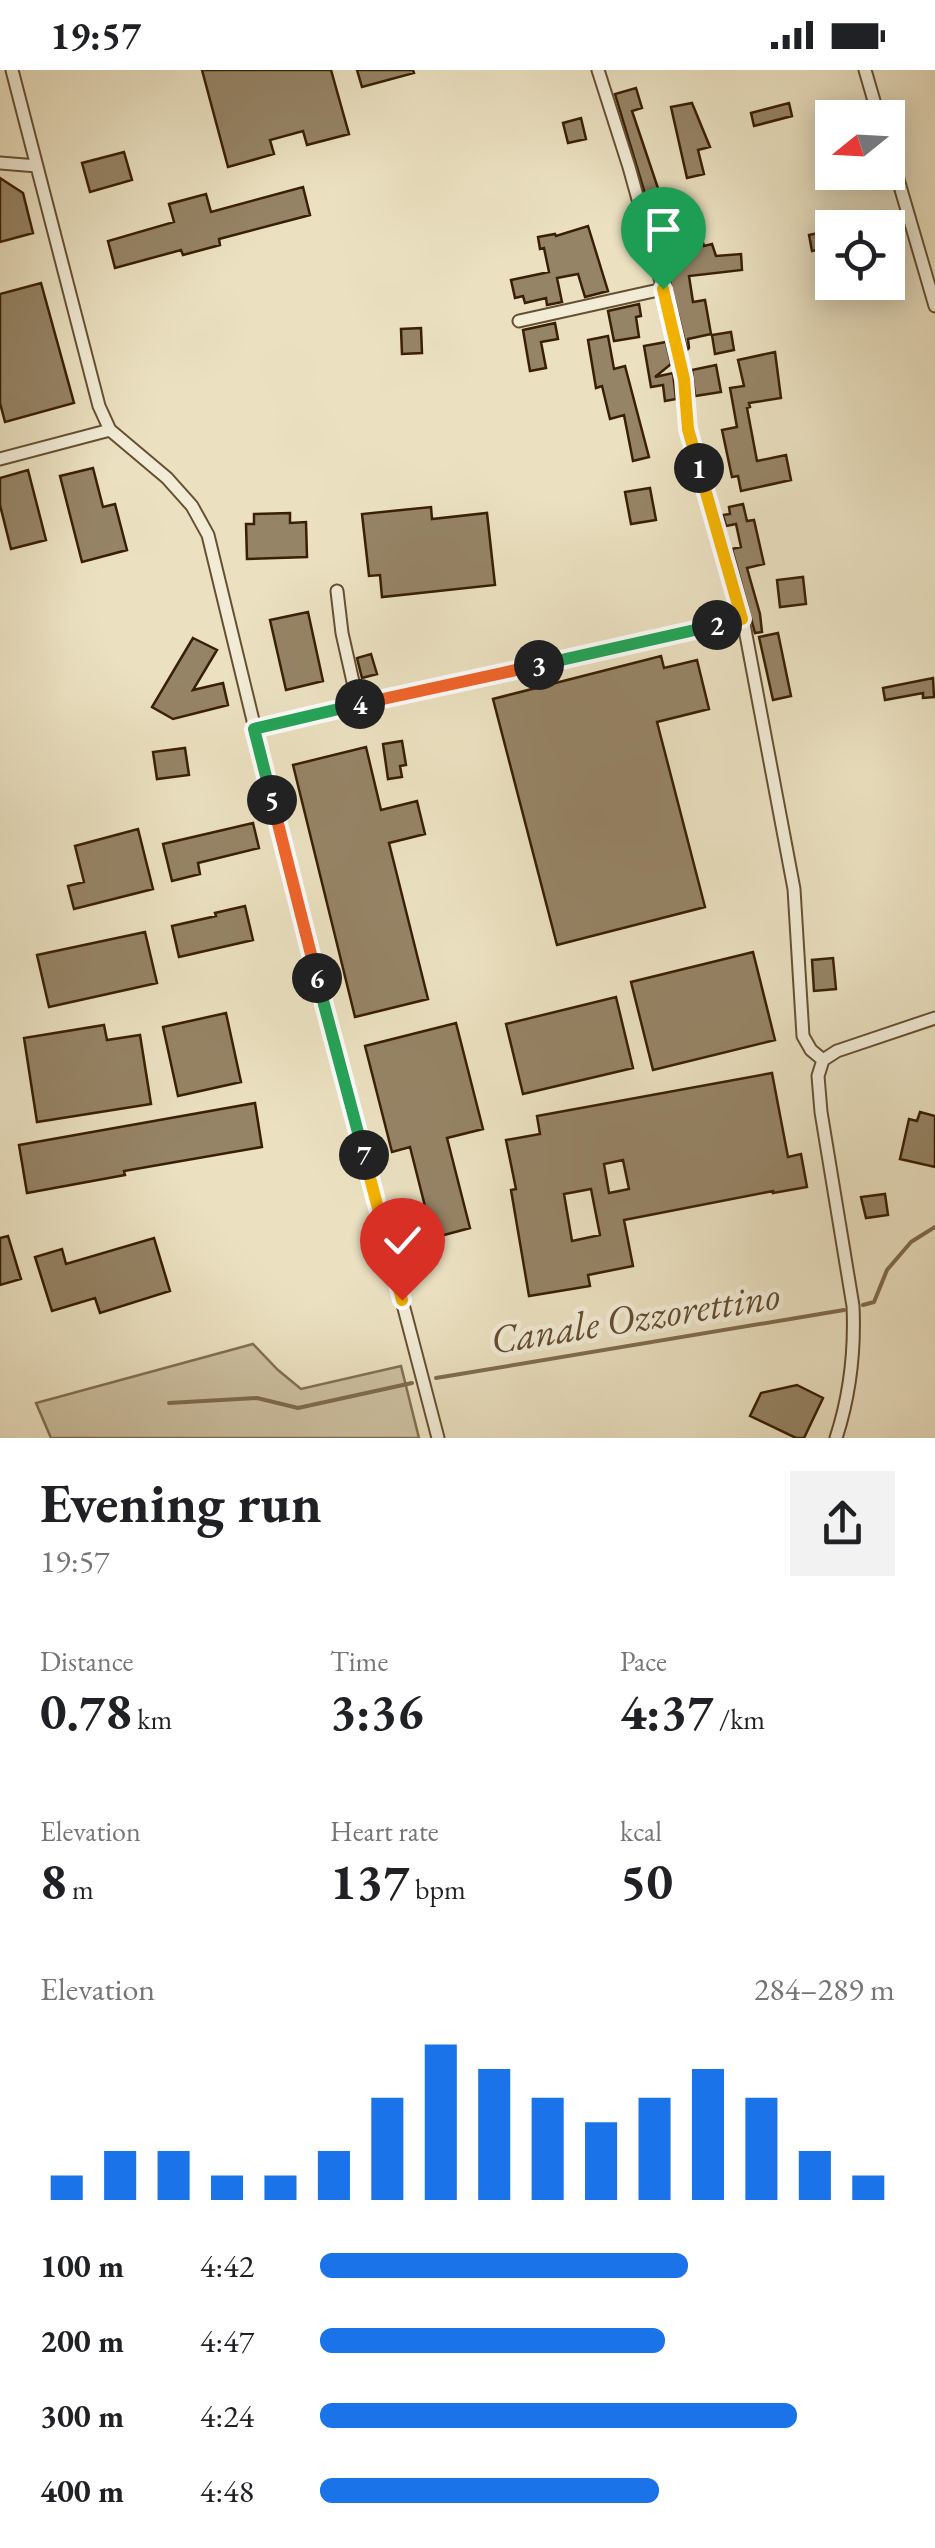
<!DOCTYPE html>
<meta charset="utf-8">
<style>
:root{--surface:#fff;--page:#f2f2f2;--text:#202124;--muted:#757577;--accent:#1a73e8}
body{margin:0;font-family:"EB Garamond",serif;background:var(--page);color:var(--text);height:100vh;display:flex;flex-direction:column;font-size:38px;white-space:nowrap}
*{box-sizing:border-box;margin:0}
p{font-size:32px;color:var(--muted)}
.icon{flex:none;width:55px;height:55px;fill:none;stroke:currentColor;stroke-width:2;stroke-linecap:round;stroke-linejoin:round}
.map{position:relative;height:1368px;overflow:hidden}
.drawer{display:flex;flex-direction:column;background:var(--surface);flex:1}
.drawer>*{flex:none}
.needle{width:65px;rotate:252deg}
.fabs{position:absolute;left:815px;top:30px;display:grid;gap:20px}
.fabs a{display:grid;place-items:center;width:90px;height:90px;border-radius:0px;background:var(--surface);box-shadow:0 5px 25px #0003;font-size:50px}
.pin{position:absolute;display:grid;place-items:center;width:85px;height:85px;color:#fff;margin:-102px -42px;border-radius:50% 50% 50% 0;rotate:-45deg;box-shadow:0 0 10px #0007}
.pin .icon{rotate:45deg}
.km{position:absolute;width:50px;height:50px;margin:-25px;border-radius:50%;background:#222;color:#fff;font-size:28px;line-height:50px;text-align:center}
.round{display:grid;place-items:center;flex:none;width:105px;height:105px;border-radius:0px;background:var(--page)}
.head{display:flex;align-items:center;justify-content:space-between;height:170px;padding:0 40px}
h1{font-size:55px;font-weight:700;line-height:75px}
.stats{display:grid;grid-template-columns:repeat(3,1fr);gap:15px;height:170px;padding:10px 40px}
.stats div{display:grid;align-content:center}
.stats b{font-size:50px;font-weight:700}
.stats small{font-size:28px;font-weight:400}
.stats p{font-size:28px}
.chart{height:280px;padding:20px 40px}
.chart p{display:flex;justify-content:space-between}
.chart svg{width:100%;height:180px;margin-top:10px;stroke:var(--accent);stroke-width:6}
ul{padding:0 40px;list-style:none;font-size:32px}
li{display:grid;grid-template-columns:160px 120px 1fr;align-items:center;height:75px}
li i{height:25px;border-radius:12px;background:var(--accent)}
.status{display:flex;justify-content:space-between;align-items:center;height:70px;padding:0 50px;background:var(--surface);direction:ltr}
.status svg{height:28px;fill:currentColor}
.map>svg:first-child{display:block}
.green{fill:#cdc0a1;stroke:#837052;stroke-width:2.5}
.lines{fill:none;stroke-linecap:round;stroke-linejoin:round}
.stream{stroke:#7f6c4e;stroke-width:4}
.building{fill:#968466;stroke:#391f03;stroke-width:2.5;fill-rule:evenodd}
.street-casing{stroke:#665032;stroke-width:15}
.street{stroke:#f2ecd7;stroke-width:11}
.split-1-casing{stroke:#fff;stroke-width:20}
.split-2-casing{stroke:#fff;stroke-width:20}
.split-3-casing{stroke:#fff;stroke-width:20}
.split-4-casing{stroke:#fff;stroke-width:20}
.split-5-casing{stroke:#fff;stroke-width:20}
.split-6-casing{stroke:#fff;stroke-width:20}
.split-7-casing{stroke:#fff;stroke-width:20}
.split-8-casing{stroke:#fff;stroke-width:20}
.split-1{stroke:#f5b400;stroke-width:12}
.split-2{stroke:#f5b400;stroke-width:12}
.split-3{stroke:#22a559;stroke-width:12}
.split-4{stroke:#f0652b;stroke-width:12}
.split-5{stroke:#22a559;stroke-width:12}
.split-6{stroke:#f0652b;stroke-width:12}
.split-7{stroke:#22a559;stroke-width:12}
.split-8{stroke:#f5b400;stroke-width:12}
.labels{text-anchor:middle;stroke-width:9;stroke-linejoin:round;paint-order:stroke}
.water-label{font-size:40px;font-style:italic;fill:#624c2f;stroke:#f2ecd7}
</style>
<div class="status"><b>19:57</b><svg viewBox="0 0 49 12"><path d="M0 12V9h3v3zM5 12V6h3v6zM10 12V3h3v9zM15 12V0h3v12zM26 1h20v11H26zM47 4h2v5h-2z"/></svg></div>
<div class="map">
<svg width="935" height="1368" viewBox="0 0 935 1368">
<rect width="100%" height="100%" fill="#ebe1c1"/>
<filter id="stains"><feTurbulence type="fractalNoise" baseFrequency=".002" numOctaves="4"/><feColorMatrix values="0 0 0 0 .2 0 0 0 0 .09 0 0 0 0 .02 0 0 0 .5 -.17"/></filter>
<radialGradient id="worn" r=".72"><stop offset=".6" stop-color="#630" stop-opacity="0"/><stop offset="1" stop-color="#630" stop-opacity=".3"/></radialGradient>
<!-- green -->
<path class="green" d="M253,1274L278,1300L301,1319L401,1296L419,1368H51L36,1333Z"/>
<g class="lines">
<!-- stream -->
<path class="stream" d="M863,1235L874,1232L887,1200L911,1172L935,1157
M436,1308L844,1240
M169,1333L257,1328L298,1338L412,1313"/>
</g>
<!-- building -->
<path class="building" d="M202,0H331L349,64L307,75L303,61L270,70L274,84L228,97Z
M357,0H413L414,3L362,17Z
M636,18L642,38L632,41L667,145L653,150L615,24Z
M692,33L710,77L698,80L704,104L687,108L671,37Z
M789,33L792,46L754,56L751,43Z
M581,48L586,69L568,73L563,53Z
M124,82L132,110L90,122L82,93Z
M0,108L23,123L33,163L0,172Z
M303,117L310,145L219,169L220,175L183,185L181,180L115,198L108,171L174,152L169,134L206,124L211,142Z
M697,151L704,176L712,174L716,186L741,184L742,200L689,206L693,232L705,230L711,264L688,269L689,278L687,280L666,195L676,194L666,160Z
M588,156L608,221L585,227L578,204L557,208L562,232L547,235L546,228L525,233L523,226L515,228L511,210L549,202L544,178L540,179L538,167L555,164L556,166Z
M832,160V177L812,181L809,165Z
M41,213L74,333L5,352L0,333V224Z
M639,234L641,246L636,247L639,267L614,271L608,241Z
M555,253L558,269L541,272L546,298L530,301L523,260Z
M421,258L422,283L402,284L401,259Z
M731,262L734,280L715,284L712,265Z
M608,266L614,299L625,296L649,387L633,391L624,345L610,349L602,316L596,318L588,270Z
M666,272L671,294L655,307L673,303L676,329L665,331L663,315L651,317L644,276Z
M775,282L781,328L749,333L750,337L747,338L757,391L786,385L791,410L741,421L738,406L732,407L722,360L737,357L730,318L744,316L738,290Z
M716,295L721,322L695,326L692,300Z
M93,398L103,437L115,434L127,480L82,492L60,406Z
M28,400L46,470L11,479L0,435V408Z
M650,418L656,450L631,454L625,422Z
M743,434L747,451L754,450L764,494L747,498L760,544L762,562L755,563L732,479L741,477L736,454L726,456L723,445L730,444L729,437Z
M431,437L432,449L487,443L495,515L382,527L380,505L369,506L362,444Z
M290,443V453L306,452L307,487L247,489L246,454H254V444Z
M803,507L806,534L780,537L777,510Z
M308,542L323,611L286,620L270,550Z
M778,563L791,626L773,630L759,567Z
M193,568L217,580L193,620L223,613L228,635L173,649L152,637Z
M371,584L377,604L362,608L357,588Z
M661,586L664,598L697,590L709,639L657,652L705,837L557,875L493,629Z
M933,608L934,627L923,628V623L885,630L883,618Z
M402,671L406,695L400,696L402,707L388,709L383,674Z
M366,677L381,740L417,731L425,764L389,773L428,929L355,947L293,695Z
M185,678L189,705L157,709L153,682Z
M253,753L259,778L198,793L200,804L172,811L163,774Z
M138,759L153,819L74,839L68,816L84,812L75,776Z
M245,836L253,870L179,887L172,856L216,846L215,843Z
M145,862L157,913L49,937L37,885Z
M753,882L775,970L653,1000L631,912Z
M833,888L836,919L814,921L812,890Z
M616,927L633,998L523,1024L506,954Z
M226,943L241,1012L178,1026L163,957Z
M456,953L483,1059L447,1068L470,1158L433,1168L410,1077L392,1082L365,976Z
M104,955L107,970L140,965L151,1034L37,1052L24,968Z
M772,1003L788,1087L801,1084L807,1117L773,1123V1121L624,1150L633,1196L588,1205L590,1216L529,1226L511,1120L516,1119L506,1070L540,1064L537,1046ZM623,1090L629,1119L609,1123L604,1094ZM591,1119L600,1165L572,1171L564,1124Z
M255,1033L262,1077L124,1101L125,1105L27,1123L19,1075Z
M920,1042L935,1046V1097L900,1089L909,1049L917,1051Z
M885,1124L888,1145L866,1148L861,1127Z
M8,1166L21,1209L0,1215V1168Z
M154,1168L170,1221L100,1243L95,1228L52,1241L35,1187L62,1179L66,1194Z
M797,1315L823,1328L804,1368H796L750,1346L761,1323Z"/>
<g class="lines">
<defs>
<path id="street" d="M12,0L99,336L110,360L167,408L192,436L208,465L291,807L438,1368
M598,0L629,97L663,219L684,309L688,359L743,549L794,819L803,966L811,980L823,990
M865,0L879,48
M888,75L935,236
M0,93L37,96
M519,251L663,219
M0,389L110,360
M337,521L342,563L358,634
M253,659L743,549
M836,1368C850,1325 855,1280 853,1236L821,1042L818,1006L823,990L837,981L935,948"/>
</defs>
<!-- street casing -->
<use href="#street" class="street-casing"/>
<!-- street -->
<use href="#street" class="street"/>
</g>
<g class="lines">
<defs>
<path id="split-1" d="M663,219L684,309L688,359L699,398"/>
<path id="split-2" d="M699,398L742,549L717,555"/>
<path id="split-3" d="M539,595L717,555"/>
<path id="split-4" d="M360,634L539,595"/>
<path id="split-5" d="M272,730L254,659L360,634"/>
<path id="split-6" d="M272,730L317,908"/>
<path id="split-7" d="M317,908L364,1085"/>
<path id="split-8" d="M364,1085L402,1230"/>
</defs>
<!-- split-1 casing -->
<use href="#split-1" class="split-1-casing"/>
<!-- split-2 casing -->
<use href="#split-2" class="split-2-casing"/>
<!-- split-3 casing -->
<use href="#split-3" class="split-3-casing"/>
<!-- split-4 casing -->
<use href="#split-4" class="split-4-casing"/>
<!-- split-5 casing -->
<use href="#split-5" class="split-5-casing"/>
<!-- split-6 casing -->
<use href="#split-6" class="split-6-casing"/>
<!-- split-7 casing -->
<use href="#split-7" class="split-7-casing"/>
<!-- split-8 casing -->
<use href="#split-8" class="split-8-casing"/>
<!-- split-1 -->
<use href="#split-1" class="split-1"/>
<!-- split-2 -->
<use href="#split-2" class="split-2"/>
<!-- split-3 -->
<use href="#split-3" class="split-3"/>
<!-- split-4 -->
<use href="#split-4" class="split-4"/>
<!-- split-5 -->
<use href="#split-5" class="split-5"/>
<!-- split-6 -->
<use href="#split-6" class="split-6"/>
<!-- split-7 -->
<use href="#split-7" class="split-7"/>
<!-- split-8 -->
<use href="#split-8" class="split-8"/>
</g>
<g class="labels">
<!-- water labels -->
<g class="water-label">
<text transform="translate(635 1247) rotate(-9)" y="14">Canale Ozzorettino</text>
</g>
</g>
<rect width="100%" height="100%" filter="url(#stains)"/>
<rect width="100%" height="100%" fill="url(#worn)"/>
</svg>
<div class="fabs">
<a><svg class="needle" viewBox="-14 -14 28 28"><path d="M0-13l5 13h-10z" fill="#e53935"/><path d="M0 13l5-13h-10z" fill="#757577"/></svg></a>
<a><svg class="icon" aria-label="locate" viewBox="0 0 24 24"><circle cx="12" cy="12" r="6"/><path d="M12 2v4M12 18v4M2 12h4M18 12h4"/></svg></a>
</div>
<div class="pin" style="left:663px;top:219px;background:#1e9e55"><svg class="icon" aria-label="arrive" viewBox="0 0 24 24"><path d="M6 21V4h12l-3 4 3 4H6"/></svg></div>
<div class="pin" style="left:402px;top:1230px;background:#d93025"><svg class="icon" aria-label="check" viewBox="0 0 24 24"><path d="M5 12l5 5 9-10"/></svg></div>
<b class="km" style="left:699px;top:398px">1</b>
<b class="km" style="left:717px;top:555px">2</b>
<b class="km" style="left:539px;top:595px">3</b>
<b class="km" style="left:360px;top:634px">4</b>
<b class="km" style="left:272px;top:730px">5</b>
<b class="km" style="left:317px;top:908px">6</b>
<b class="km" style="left:364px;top:1085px">7</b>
</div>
<section class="drawer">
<div class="head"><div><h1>Evening run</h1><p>19:57</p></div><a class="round"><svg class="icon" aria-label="share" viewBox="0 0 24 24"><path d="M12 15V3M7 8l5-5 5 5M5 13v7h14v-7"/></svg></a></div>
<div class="stats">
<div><p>Distance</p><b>0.78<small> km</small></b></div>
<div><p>Time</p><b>3:36</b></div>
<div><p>Pace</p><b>4:37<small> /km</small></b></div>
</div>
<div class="stats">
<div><p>Elevation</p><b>8<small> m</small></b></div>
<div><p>Heart rate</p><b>137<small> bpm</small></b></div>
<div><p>kcal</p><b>50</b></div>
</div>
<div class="chart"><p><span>Elevation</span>284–289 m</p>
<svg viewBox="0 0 160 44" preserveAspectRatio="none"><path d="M5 44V38M15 44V32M25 44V32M35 44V38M45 44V38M55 44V32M65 44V19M75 44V6M85 44V12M95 44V19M105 44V25M115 44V19M125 44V12M135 44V19M145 44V32M155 44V38"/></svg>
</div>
<ul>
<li><b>100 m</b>4:42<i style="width:64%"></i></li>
<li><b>200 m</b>4:47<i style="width:60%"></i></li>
<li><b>300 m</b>4:24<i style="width:83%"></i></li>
<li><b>400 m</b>4:48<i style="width:59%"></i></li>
</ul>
</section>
